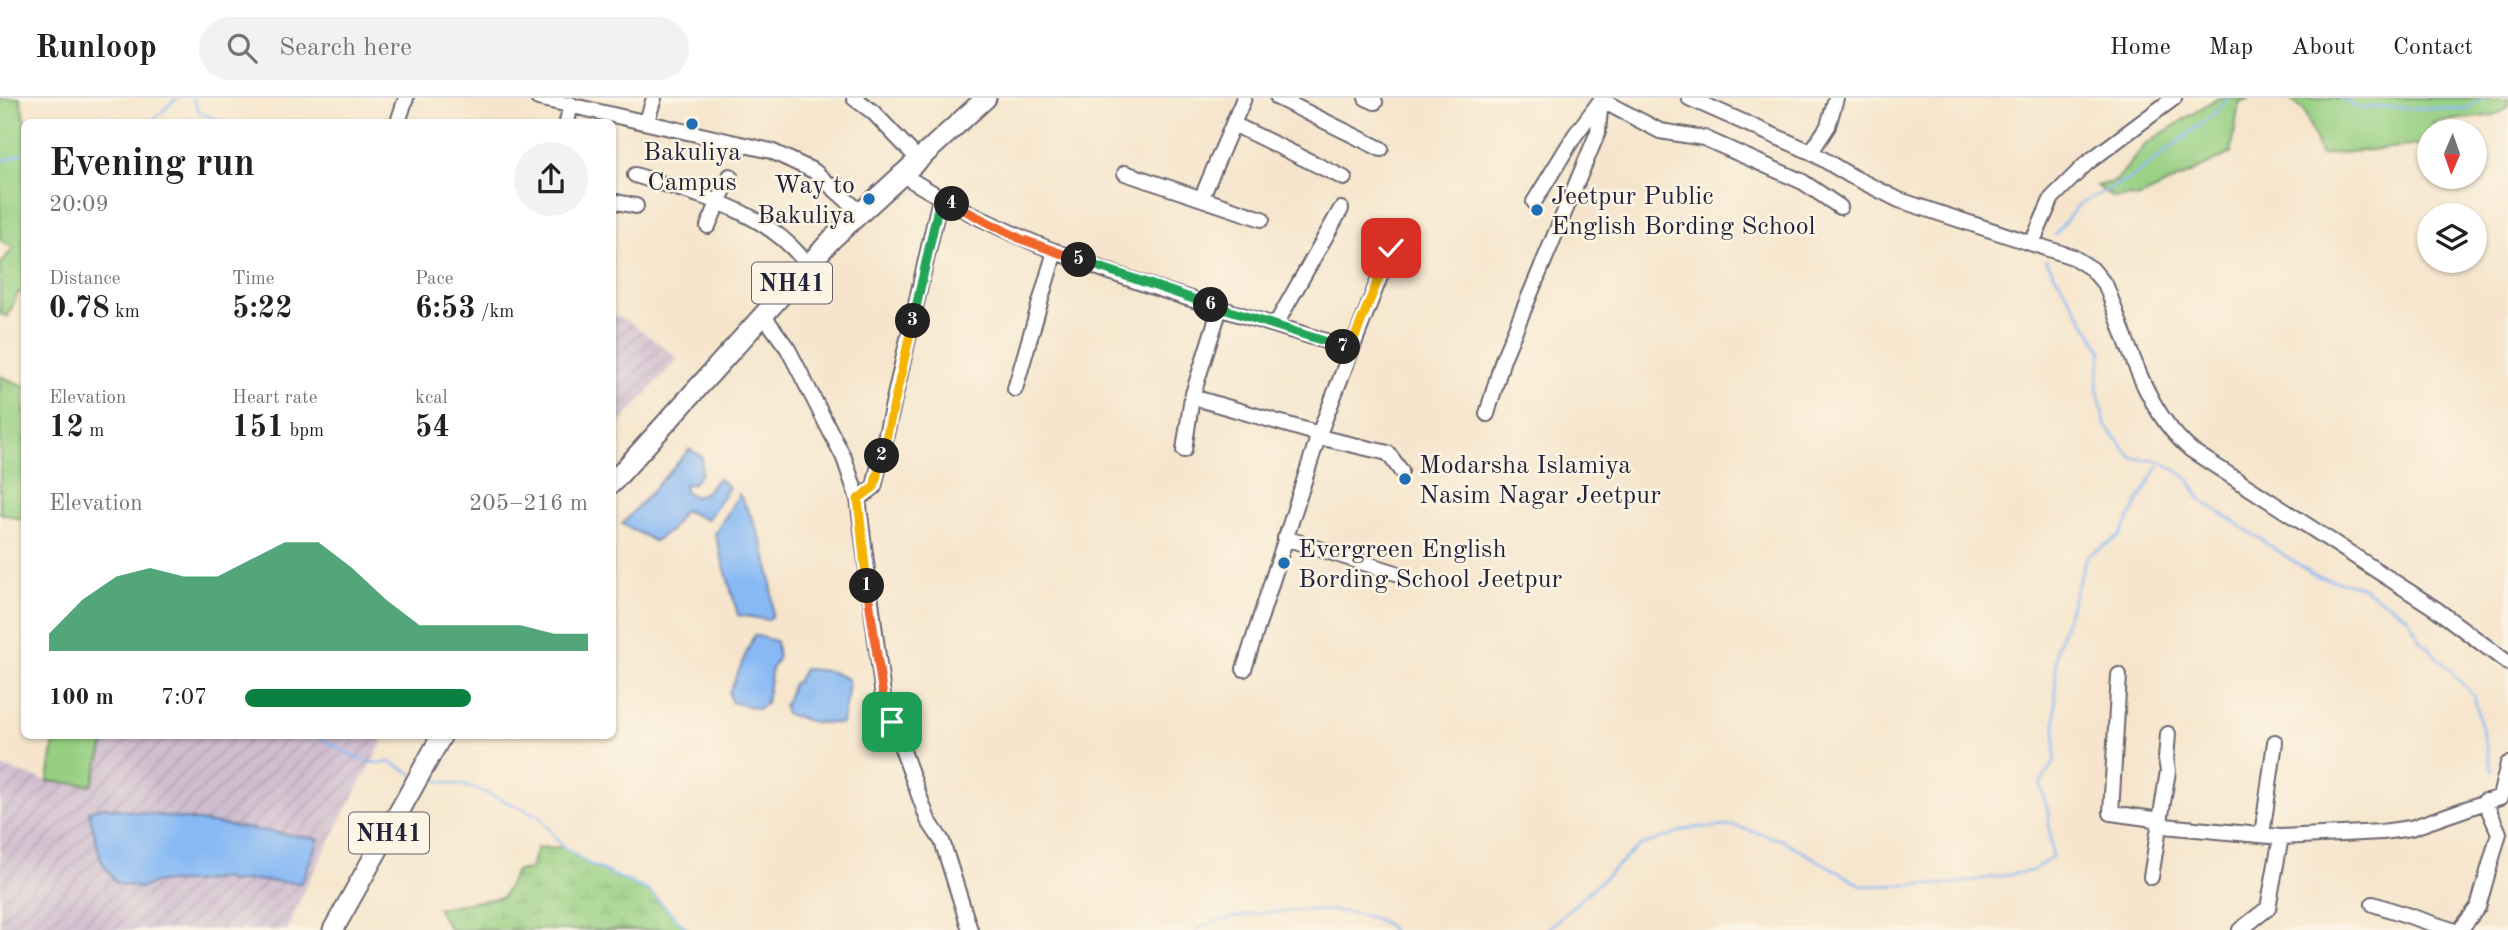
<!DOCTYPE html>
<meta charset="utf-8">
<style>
:root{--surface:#fff;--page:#f2f2f2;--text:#202124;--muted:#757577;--line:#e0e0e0;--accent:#0b8043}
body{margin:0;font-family:"Old Standard TT",serif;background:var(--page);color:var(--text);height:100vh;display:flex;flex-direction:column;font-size:26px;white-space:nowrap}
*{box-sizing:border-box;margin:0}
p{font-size:23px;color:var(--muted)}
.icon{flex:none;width:38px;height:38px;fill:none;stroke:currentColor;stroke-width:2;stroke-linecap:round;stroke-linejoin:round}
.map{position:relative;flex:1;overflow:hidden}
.drawer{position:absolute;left:21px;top:21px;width:595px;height:620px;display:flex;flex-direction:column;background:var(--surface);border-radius:10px;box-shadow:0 2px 5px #0004}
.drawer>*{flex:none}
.needle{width:46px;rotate:182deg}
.fabs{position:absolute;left:2417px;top:21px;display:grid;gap:14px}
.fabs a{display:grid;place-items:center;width:70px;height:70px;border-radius:50%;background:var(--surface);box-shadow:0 2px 5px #0004;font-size:35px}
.pin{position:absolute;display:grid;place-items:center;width:60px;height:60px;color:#fff;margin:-30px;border-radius:14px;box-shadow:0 4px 10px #0006}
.km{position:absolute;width:35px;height:35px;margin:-18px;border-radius:50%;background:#222;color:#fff;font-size:19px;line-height:35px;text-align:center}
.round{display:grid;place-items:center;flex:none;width:74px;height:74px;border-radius:37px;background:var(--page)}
.head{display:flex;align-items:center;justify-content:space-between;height:119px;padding:0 28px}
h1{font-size:38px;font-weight:700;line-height:52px}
.stats{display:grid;grid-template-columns:repeat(3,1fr);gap:10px;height:119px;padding:7px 28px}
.stats div{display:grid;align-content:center}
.stats b{font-size:30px;font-weight:700}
.stats small{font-size:19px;font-weight:400}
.stats p{font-size:19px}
.chart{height:196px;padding:14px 28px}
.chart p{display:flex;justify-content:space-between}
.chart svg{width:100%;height:126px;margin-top:7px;fill:var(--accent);opacity:.7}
ul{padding:0 28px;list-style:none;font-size:23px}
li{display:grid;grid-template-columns:112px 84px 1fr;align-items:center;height:52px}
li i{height:18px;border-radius:9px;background:var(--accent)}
header{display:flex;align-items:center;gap:42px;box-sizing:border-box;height:98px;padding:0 35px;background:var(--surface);border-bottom:2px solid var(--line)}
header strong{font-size:33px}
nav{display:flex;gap:38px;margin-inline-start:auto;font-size:24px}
.search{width:490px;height:63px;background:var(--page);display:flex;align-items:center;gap:18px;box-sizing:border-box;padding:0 24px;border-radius:38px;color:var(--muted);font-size:26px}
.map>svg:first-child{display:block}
.industrial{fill:url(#industrial-furrows)}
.green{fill:#96cf82;stroke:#5c785e;stroke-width:2}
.wetland{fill:url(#wetland-marsh);stroke:#5c785e;stroke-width:2}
.water{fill:#88b9f4;stroke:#556e98;stroke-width:2}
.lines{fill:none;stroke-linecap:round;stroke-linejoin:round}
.stream{stroke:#88b9f4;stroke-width:2.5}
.minor-casing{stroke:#6c666e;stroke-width:18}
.highway-casing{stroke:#6c666e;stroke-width:23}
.minor{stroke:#fff;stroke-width:14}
.highway{stroke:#fff;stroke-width:19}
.split-1-casing{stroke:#fff;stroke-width:14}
.split-2-casing{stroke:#fff;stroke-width:14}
.split-3-casing{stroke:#fff;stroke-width:14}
.split-4-casing{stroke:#fff;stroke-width:14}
.split-5-casing{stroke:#fff;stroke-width:14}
.split-6-casing{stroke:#fff;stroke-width:14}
.split-7-casing{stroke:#fff;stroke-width:14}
.split-8-casing{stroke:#fff;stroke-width:14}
.split-1{stroke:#f0652b;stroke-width:9}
.split-2{stroke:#f5b400;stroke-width:9}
.split-3{stroke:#f5b400;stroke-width:9}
.split-4{stroke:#22a559;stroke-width:9}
.split-5{stroke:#f0652b;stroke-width:9}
.split-6{stroke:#22a559;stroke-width:9}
.split-7{stroke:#22a559;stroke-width:9}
.split-8{stroke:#f5b400;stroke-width:9}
.poi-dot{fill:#1f6fb2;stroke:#fcf5e5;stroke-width:2.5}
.labels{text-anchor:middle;stroke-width:5;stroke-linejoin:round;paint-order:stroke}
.shield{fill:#fcf5e5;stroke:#63616e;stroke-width:2}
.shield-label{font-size:24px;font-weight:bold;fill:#22223b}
.poi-label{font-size:26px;fill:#22223b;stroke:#fcf5e5;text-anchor:start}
</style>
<header>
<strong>Runloop</strong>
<div class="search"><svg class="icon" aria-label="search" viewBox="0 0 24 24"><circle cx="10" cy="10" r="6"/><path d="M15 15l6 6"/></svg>Search here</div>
<nav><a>Home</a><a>Map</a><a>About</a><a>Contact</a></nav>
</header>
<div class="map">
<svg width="2508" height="832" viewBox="0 0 2508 832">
<defs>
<pattern id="industrial-furrows" width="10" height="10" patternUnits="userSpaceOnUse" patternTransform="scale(1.75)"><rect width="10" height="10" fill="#cfbdcf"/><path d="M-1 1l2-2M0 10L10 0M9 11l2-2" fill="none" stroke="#b1a2b3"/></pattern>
<pattern id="wetland-marsh" width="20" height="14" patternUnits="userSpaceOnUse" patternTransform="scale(1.75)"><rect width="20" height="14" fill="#96cf82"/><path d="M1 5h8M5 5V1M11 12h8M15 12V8" fill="none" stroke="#81b171"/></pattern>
</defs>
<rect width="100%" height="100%" fill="#fcf5e5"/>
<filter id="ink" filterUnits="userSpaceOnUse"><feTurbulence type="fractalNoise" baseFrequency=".0143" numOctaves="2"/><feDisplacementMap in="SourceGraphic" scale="14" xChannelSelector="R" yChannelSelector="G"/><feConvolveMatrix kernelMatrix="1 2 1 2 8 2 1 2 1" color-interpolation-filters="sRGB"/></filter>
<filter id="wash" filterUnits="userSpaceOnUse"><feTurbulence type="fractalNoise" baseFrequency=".00686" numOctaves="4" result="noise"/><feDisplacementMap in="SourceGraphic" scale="28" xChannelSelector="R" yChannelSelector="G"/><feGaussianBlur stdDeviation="1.57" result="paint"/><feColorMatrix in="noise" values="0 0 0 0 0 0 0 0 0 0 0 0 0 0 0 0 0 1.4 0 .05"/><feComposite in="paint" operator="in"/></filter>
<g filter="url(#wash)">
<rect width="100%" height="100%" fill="#f6e5cc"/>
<!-- industrial -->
<path class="industrial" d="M613,217L627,222L678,260L613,333Z
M107,637H386L305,790L287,832H0V668L48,683L92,687Z"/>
<!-- green -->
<path class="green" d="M0,0H20L25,24L24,197L18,194L8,218L0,216V167L13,150L0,142Z
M2217,0H2251L2239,5L2231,55L2139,100L2130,98L2113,100L2097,88L2116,83L2146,46Z
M2289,0H2508V8L2497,17L2434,24L2429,33L2428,46L2321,57L2304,13Z
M0,278L24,288V422L0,415Z
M55,637H107L92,687L48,683Z"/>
<!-- wetland -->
<path class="wetland" d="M563,749L589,766L649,793L688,832H450L437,810L503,799L516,773L530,771L537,750Z"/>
<!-- water -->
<path class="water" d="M690,351L702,359L701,376L692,386H684L685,393L695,399L706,394L718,380L729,389L707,422L684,412L670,433L654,443L622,426Z
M739,396C761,432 775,475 772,518L768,522L738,517L715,436Z
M754,537L776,543L778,561L772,570L766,605L758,611L731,604L729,595Z
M804,571L829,573L848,581C850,598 843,609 842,626L813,624L786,616L784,609L793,585L797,584Z
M103,709L319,741L301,785L250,782L229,784L227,780L193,784H157L140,790L116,785L101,762L89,713Z"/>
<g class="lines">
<!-- stream -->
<path class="stream" d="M193,0L199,14L222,24
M2341,0L2356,9L2465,11L2484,0
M151,24L177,0
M0,64L24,55
M2055,137L2079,106L2132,80L2209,20L2228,0
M2161,363L2188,380L2201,402L2316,478L2362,489L2408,519L2420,541L2474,598L2492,673
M315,637C337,649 365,670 390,664L413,676
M426,680L474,690L539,718L563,749L589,766L649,793L688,832
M1196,832C1227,812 1368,800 1392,832
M1547,832L1639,748L1690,730L1734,728L1782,742L1863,788L1952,786L2032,773L2052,759L2048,713L2040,686L2055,662L2056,552L2087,458L2119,439L2161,363L2132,360L2105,327L2097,288L2102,252L2046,162"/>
</g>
</g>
<g filter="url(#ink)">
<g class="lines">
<defs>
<path id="minor" d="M538,0L771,53L814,73L860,114
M854,0L873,14L917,60
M1278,0L1381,51
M1366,0L1375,4
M1689,0L1811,54L1851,78L1899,102L2073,159L2092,171L2106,188C2128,244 2144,312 2191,352L2436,511L2508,565
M647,23L654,0
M398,24L406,0
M567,24L571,6
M1233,26L1344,80
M1811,54L1828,28L1836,0
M900,75C1036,163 1198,201 1350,251
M1125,75L1262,121
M635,77C697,97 768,112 808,168
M1202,99L1244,0
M612,103L636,108
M1534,104L1575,37L1601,2L1660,33L1704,40L1803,84L1840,109
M708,128L730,78
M2032,145L2052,100L2087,65L2174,0
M764,218L788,251L844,360L858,401L883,598L928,722L942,743L970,832
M1276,226L1341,111
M1015,291L1055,153
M1192,299L1319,336L1323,340L1388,355L1401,373
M1487,316L1503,261L1598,34L1601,0
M1184,352L1192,299L1220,210
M858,401L874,389L940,101
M1285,440L1396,475
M1244,571L1319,336L1391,150
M2119,577L2111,715L2161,722L2164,728L2281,739L2382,734L2411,730L2500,699L2508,666
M2262,737L2275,644
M2151,779L2168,673L2166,661L2168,636
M2373,806L2452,832
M2240,832L2268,810L2281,739
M2460,832L2478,809L2499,735L2485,703"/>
<path id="highway" d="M612,385L832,141L986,0
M333,832L442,637"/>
</defs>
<!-- minor casing -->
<use href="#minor" class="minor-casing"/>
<!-- highway casing -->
<use href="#highway" class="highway-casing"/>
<!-- minor -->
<use href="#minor" class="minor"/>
<!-- highway -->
<use href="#highway" class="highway"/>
</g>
</g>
<g class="lines" filter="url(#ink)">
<defs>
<path id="split-1" d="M867,488L883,598L892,624"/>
<path id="split-2" d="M867,488L858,401L874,389L882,358"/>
<path id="split-3" d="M882,358L913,223"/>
<path id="split-4" d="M913,223L940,101L952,106"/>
<path id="split-5" d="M952,106L1021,141L1079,162"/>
<path id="split-6" d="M1079,162L1211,207"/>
<path id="split-7" d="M1211,207L1343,249"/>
<path id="split-8" d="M1343,249L1350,251L1391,150"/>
</defs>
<!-- split-1 casing -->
<use href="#split-1" class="split-1-casing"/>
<!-- split-2 casing -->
<use href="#split-2" class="split-2-casing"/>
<!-- split-3 casing -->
<use href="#split-3" class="split-3-casing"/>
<!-- split-4 casing -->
<use href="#split-4" class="split-4-casing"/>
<!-- split-5 casing -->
<use href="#split-5" class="split-5-casing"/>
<!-- split-6 casing -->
<use href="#split-6" class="split-6-casing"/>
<!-- split-7 casing -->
<use href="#split-7" class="split-7-casing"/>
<!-- split-8 casing -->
<use href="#split-8" class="split-8-casing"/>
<!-- split-1 -->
<use href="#split-1" class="split-1"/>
<!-- split-2 -->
<use href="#split-2" class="split-2"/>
<!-- split-3 -->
<use href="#split-3" class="split-3"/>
<!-- split-4 -->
<use href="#split-4" class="split-4"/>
<!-- split-5 -->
<use href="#split-5" class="split-5"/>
<!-- split-6 -->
<use href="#split-6" class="split-6"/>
<!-- split-7 -->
<use href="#split-7" class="split-7"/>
<!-- split-8 -->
<use href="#split-8" class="split-8"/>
</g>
<!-- markers -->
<g class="poi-dot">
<circle cx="692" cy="26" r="7"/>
<circle cx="869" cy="101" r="7"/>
<circle cx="1537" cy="112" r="7"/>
<circle cx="1405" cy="381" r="7"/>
<circle cx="1284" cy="465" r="7"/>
</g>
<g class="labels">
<!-- shield labels -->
<g class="shield">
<rect x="752" y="164.5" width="80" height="41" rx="5"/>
<rect x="349" y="714.5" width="80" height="41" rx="5"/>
</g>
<g class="shield-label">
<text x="792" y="193">NH41</text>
<text x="389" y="743">NH41</text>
</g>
<!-- poi labels -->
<g class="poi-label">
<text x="692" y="62" text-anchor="middle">Bakuliya<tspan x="692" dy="30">Campus</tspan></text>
<text x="855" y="95" text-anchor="end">Way to<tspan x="855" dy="30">Bakuliya</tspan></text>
<text x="1551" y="106">Jeetpur Public<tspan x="1551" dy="30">English Bording School</tspan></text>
<text x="1419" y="375">Modarsha Islamiya<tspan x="1419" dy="30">Nasim Nagar Jeetpur</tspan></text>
<text x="1298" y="459">Evergreen English<tspan x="1298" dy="30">Bording School Jeetpur</tspan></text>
</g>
</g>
</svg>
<div class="fabs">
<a><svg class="needle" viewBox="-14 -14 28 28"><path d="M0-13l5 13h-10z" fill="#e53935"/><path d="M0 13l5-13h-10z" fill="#757577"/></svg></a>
<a><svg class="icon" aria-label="layers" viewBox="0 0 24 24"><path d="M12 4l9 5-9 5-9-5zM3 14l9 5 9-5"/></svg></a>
</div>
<div class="pin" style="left:892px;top:624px;background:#1e9e55"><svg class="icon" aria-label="arrive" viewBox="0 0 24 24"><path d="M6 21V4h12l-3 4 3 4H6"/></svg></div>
<div class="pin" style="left:1391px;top:150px;background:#d93025"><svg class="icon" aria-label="check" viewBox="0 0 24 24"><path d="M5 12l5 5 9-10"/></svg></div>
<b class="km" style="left:867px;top:488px">1</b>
<b class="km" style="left:882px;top:358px">2</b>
<b class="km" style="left:913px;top:223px">3</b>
<b class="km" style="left:952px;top:106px">4</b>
<b class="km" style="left:1079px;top:162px">5</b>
<b class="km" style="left:1211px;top:207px">6</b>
<b class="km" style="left:1343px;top:249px">7</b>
<section class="drawer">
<div class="head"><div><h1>Evening run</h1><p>20:09</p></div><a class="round"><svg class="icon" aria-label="share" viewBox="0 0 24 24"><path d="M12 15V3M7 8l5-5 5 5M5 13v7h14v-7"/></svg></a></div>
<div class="stats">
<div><p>Distance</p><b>0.78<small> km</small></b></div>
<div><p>Time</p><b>5:22</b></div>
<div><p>Pace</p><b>6:53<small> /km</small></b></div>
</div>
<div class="stats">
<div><p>Elevation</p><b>12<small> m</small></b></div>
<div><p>Heart rate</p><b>151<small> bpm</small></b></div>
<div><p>kcal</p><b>54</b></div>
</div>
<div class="chart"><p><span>Elevation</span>205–216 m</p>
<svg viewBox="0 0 160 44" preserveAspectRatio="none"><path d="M0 44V38L10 26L20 18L30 15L40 18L50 18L60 12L70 6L80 6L90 15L100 26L110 35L120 35L130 35L140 35L150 38L160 38V44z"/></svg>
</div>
<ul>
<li><b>100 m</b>7:07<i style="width:66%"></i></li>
</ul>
</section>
</div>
